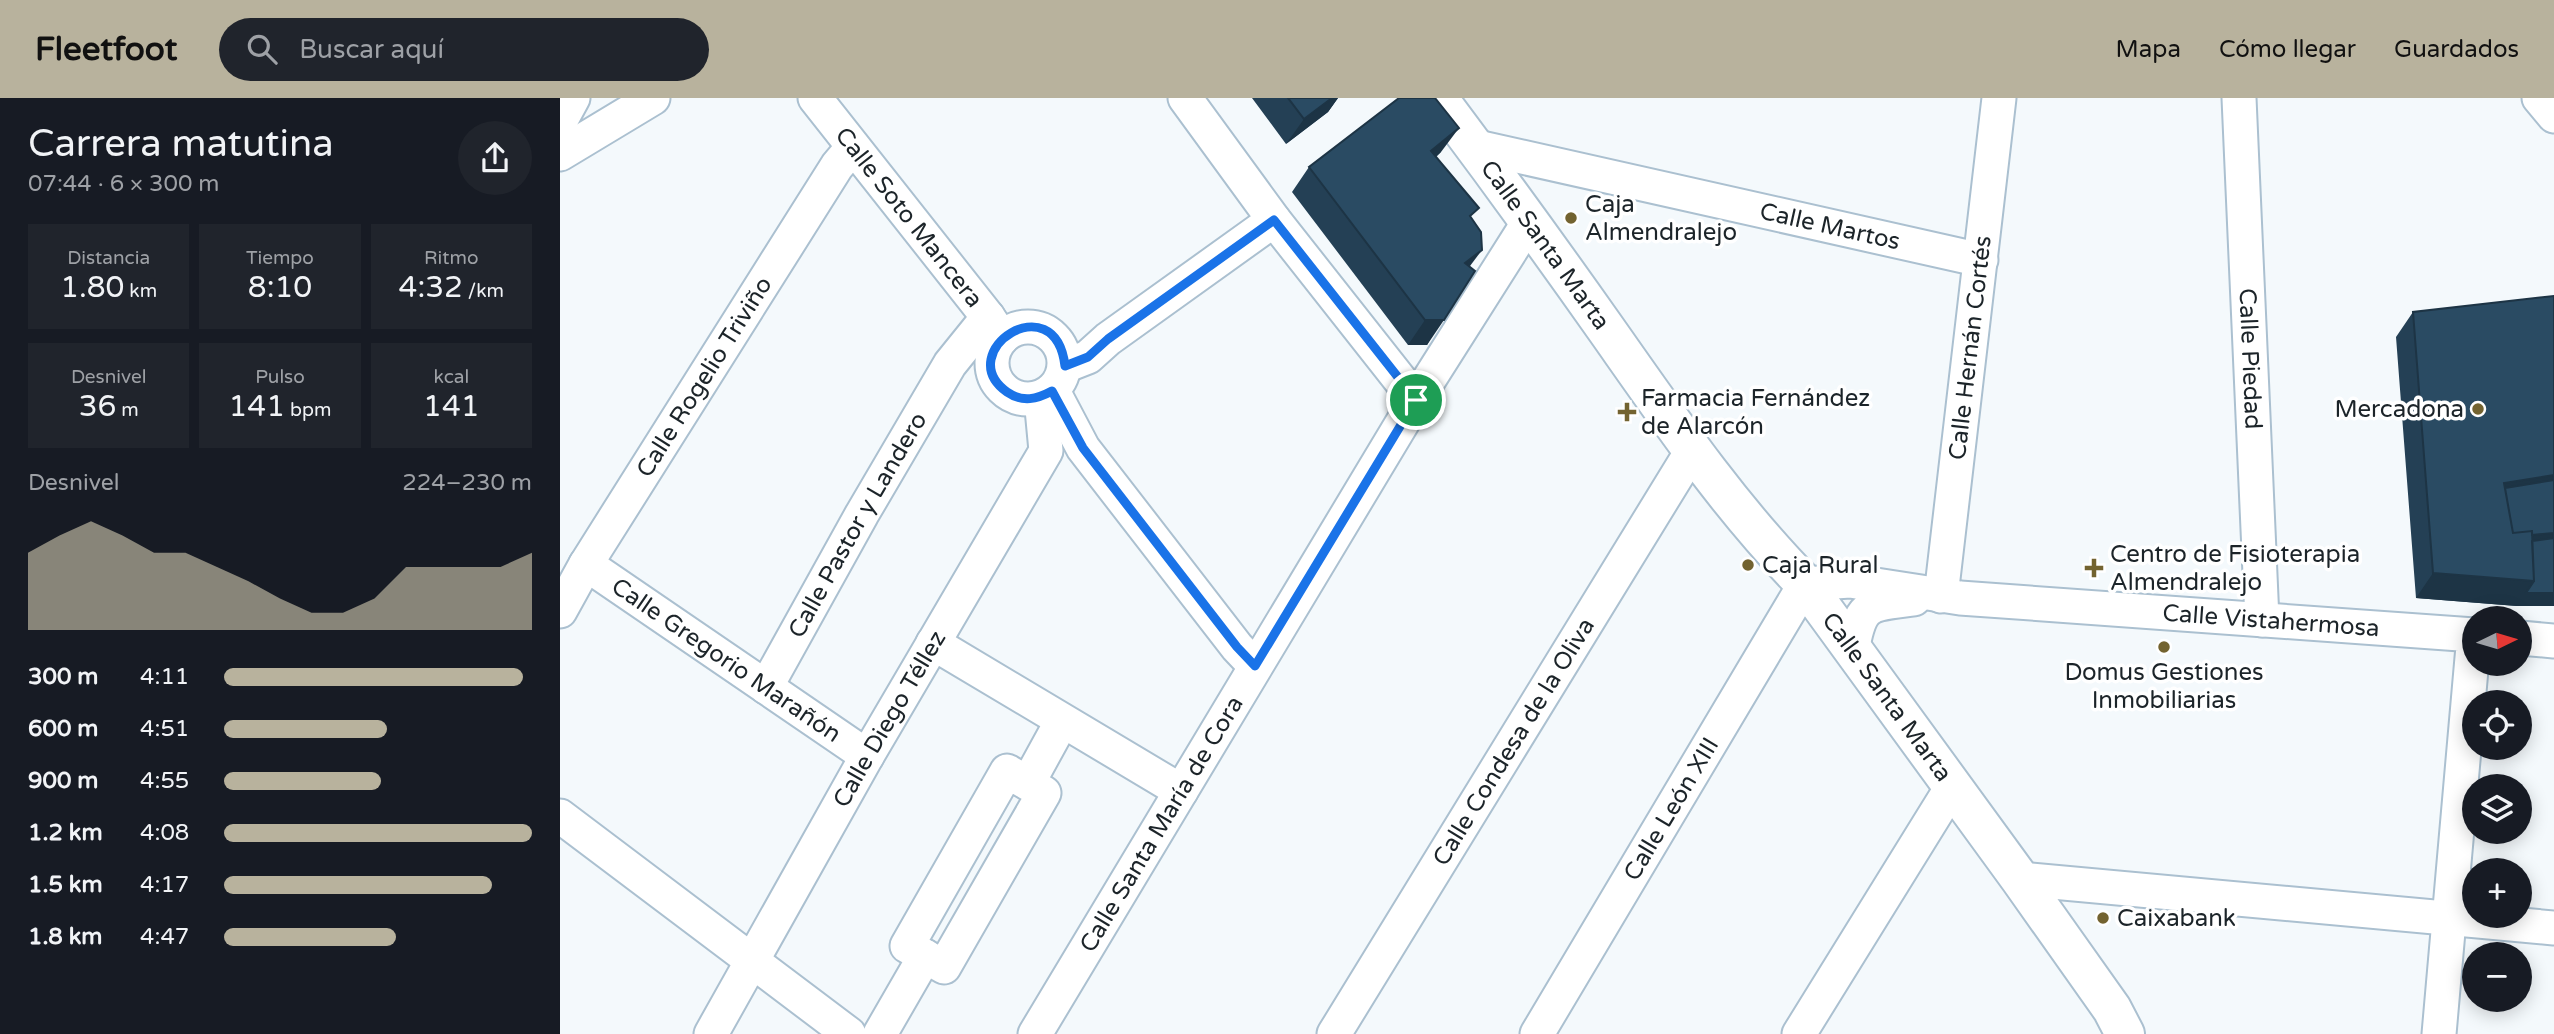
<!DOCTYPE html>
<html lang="es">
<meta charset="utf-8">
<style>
:root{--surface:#171b24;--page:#20242c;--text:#f1f3f6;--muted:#9ea1a6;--accent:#b8b29d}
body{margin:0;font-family:"Varela Round",sans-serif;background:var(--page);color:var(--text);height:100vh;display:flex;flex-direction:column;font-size:26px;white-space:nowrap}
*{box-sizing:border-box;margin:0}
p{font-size:23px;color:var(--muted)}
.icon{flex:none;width:38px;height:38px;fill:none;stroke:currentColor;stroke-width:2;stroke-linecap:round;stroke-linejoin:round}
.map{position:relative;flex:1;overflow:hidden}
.sheet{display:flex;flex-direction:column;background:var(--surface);width:560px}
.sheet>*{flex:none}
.needle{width:46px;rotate:85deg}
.fabs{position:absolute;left:1902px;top:508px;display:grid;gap:14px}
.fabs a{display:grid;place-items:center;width:70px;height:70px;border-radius:50%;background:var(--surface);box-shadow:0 4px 18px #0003;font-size:35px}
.pin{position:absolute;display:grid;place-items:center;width:60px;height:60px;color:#fff;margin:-30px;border:4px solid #fff;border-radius:50%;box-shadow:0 2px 7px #0007}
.round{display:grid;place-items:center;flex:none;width:74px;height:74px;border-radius:37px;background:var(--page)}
.headline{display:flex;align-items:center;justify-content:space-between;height:119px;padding:0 28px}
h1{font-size:38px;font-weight:600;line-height:52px}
.metrics{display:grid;grid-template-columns:repeat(3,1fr);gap:10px;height:119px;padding:7px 28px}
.metrics div{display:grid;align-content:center;border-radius:0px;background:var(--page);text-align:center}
.metrics b{font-size:30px;font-weight:600}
.metrics small{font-size:19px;font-weight:400}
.metrics p{font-size:19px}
.chart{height:196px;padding:14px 28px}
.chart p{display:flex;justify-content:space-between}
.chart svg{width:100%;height:126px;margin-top:7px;fill:var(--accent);opacity:.7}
ul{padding:0 28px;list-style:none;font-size:23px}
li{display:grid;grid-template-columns:112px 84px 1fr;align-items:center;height:52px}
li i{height:18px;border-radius:9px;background:var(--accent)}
header{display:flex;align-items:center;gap:42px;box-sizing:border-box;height:98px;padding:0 35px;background:var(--accent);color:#111}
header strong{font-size:33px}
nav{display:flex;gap:38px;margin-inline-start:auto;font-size:24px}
.search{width:490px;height:63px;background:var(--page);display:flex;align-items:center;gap:18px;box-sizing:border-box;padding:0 24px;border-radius:38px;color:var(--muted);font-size:26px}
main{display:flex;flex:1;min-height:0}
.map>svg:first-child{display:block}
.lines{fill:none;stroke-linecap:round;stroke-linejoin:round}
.street-casing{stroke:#abc0d0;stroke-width:37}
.secondary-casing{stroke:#abc0d0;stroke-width:42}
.street{stroke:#fff;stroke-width:33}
.secondary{stroke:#fff;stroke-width:38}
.wall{fill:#244055}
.shaded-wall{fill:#1d3445}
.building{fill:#2a4b63;stroke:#1d3445;stroke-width:2}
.route-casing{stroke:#fff;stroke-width:14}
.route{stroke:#1a73e8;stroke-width:9}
.poi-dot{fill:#736330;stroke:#fff;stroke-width:2.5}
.labels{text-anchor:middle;stroke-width:7;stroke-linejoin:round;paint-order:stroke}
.poi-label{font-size:24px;fill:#1c2429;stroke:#fff;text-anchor:start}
.street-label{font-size:24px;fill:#1c2429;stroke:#fff}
</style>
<header>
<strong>Fleetfoot</strong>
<div class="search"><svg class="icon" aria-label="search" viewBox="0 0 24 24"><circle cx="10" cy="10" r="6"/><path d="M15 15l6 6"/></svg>Buscar aquí</div>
<nav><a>Mapa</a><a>Cómo llegar</a><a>Guardados</a></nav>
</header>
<main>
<section class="sheet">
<div class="headline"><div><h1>Carrera matutina</h1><p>07:44 · 6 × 300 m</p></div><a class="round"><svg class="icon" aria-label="share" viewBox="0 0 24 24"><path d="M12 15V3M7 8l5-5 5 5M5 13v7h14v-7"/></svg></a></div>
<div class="metrics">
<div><p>Distancia</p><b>1.80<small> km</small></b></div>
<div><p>Tiempo</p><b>8:10</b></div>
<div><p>Ritmo</p><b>4:32<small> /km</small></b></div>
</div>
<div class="metrics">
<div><p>Desnivel</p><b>36<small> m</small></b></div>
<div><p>Pulso</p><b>141<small> bpm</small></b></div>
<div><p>kcal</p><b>141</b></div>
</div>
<div class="chart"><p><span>Desnivel</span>224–230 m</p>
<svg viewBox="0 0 160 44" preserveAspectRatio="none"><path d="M0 44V17L10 11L20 6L30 11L40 17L50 17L60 22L70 27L80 33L90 38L100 38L110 33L120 22L130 22L140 22L150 22L160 17V44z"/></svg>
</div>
<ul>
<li><b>300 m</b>4:11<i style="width:97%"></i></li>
<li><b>600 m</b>4:51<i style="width:53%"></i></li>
<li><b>900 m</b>4:55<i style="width:51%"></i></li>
<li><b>1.2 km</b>4:08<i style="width:100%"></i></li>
<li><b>1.5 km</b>4:17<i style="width:87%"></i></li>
<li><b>1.8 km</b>4:47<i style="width:56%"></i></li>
</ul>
</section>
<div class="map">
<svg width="1994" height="936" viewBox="0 0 1994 936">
<rect width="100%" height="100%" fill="#f4f9fc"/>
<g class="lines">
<defs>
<g id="street">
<path id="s1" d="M255,0L428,219L442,240"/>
<path d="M625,0L714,122L856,302"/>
<path id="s2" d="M1679,0L1702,522"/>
<path d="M1979,0L1994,18"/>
<path d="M0,24L13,0"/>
<path id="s3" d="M913,48L1421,162"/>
<path d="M0,56L93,0"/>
<circle cx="468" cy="265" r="36"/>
<path d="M505,268L528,259L548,241L714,122"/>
<path d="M493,293L523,350L677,549L695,568"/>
<path id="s4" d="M26,466L307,658"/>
<path id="s5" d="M1381,498L1439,0"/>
<path id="s6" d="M0,513L26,466L277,68L293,49"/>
<path d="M1960,540L1994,543"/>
<path d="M373,545L621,693"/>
<path d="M1292,553C1301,504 1307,507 1354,501"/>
<path id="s7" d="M206,589L302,416L390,266L428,219"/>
<path d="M447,673L484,695L384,869L347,848Z"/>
<path d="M468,685L502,623"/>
<path d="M0,718L289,936"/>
<path d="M1460,781L1994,830"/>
<path id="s8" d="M151,936L307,658L486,353L481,300"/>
<path d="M320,936L365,858"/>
<path id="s9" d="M475,936L856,302L970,122"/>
<path id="s10" d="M774,936L1132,353"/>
<path id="s11" d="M977,936L1245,486L1290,483L1400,500L1914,537L1879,936"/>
<path d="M1239,936L1392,689"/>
</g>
<g id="secondary">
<path id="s12" d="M878,0C935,76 991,153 1046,231C1108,319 1169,409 1245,486L1460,781L1552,911L1565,936"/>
</g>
</defs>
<!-- street casing -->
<use href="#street" class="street-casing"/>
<!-- secondary casing -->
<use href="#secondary" class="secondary-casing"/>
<!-- street -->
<use href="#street" class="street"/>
<!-- secondary -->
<use href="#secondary" class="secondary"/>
</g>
<!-- wall -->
<path class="wall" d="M692,0H778L768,14L726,46Z
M881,54L876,59L912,121L910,169L867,247H848L732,94L749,69Z
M1994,198V508H1957L1856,500L1836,239L1853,214Z"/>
<!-- shaded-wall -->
<path class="shaded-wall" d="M772,0H778L768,14L726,46L744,21Z
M899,30L881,54L854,78L871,53Z
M922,152L904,176L905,165Z
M865,222H884L867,247H848Z
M1994,363V383L1944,407V385Z
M1994,435V453L1949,440Z
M1873,475L1974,483L1994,495V508H1957L1856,500Z"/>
<!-- building -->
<path class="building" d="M728,0H772L744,21Z
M839,0H875L899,30L871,53L919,110L910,118L921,134L922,152L905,165L915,173L884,222H865L749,69Z
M1994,198V377L1944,385L1953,435L1972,433L1974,483L1873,475L1853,214Z
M1994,382V435L1972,437V433L1953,435L1945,390Z
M1994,440V495H1966L1974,483L1972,443Z"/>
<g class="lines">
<defs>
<path id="route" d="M714,122L856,302L695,568L677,549L523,350L492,293C477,301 463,305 447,294C391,254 495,185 505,268L528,259L548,241Z"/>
</defs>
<!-- route casing -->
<use href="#route" class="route-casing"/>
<!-- route -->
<use href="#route" class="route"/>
</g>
<!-- markers -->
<g class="poi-dot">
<circle cx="1011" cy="120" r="7"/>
<circle cx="1918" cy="311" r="7"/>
<path d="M1063.5 303.5h7v7h7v7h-7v7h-7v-7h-7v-7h7z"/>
<circle cx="1188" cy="467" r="7"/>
<path d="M1530.5 459.5h7v7h7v7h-7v7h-7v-7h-7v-7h7z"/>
<circle cx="1604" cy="549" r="7"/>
<circle cx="1543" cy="820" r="7"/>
</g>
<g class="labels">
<!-- poi labels -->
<g class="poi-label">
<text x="1025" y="114">Caja<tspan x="1025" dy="28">Almendralejo</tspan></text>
<text x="1081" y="308">Farmacia Fernández<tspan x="1081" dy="28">de Alarcón</tspan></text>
<text x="1904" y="319" text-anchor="end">Mercadona</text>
<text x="1550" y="464">Centro de Fisioterapia<tspan x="1550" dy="28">Almendralejo</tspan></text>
<text x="1202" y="475">Caja Rural</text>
<text x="1604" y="582" text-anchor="middle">Domus Gestiones<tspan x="1604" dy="28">Inmobiliarias</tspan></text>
<text x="1557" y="828">Caixabank</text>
</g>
<!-- street labels -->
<g class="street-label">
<text dy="8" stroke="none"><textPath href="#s1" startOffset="152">Calle Soto Mancera</textPath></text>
<text dy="8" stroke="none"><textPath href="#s3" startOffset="366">Calle Martos</textPath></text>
<text dy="8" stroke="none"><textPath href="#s12" startOffset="182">Calle Santa Marta</textPath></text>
<text dy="8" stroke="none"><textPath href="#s5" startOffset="250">Calle Hernán Cortés</textPath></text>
<text dy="8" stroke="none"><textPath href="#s2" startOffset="261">Calle Piedad</textPath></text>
<text dy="8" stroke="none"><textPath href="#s6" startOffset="275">Calle Rogelio Triviño</textPath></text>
<text dy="8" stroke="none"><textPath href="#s7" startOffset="186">Calle Pastor y Landero</textPath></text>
<text dy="8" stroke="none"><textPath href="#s11" startOffset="992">Calle Vistahermosa</textPath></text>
<text dy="8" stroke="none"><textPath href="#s4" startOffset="170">Calle Gregorio Marañón</textPath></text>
<text dy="8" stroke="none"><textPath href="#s12" startOffset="749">Calle Santa Marta</textPath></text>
<text dy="8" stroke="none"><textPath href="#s8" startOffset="362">Calle Diego Téllez</textPath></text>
<text dy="8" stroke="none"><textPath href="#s10" startOffset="343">Calle Condesa de la Oliva</textPath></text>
<text dy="8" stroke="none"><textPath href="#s11" startOffset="262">Calle León XIII</textPath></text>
<text dy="8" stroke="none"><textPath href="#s9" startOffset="245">Calle Santa María de Cora</textPath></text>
</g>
</g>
</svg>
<div class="fabs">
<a><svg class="needle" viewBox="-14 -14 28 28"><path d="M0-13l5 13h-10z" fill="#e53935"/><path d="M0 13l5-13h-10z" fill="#9ea1a6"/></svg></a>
<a><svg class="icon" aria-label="locate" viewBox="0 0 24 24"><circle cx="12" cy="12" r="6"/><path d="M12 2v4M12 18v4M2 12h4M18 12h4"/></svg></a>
<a><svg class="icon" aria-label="layers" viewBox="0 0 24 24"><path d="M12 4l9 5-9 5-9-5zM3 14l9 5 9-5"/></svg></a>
<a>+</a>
<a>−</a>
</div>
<div class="pin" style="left:856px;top:302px;background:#1e9e55"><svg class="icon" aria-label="arrive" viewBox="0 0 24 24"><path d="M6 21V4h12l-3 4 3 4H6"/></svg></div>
</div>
</main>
